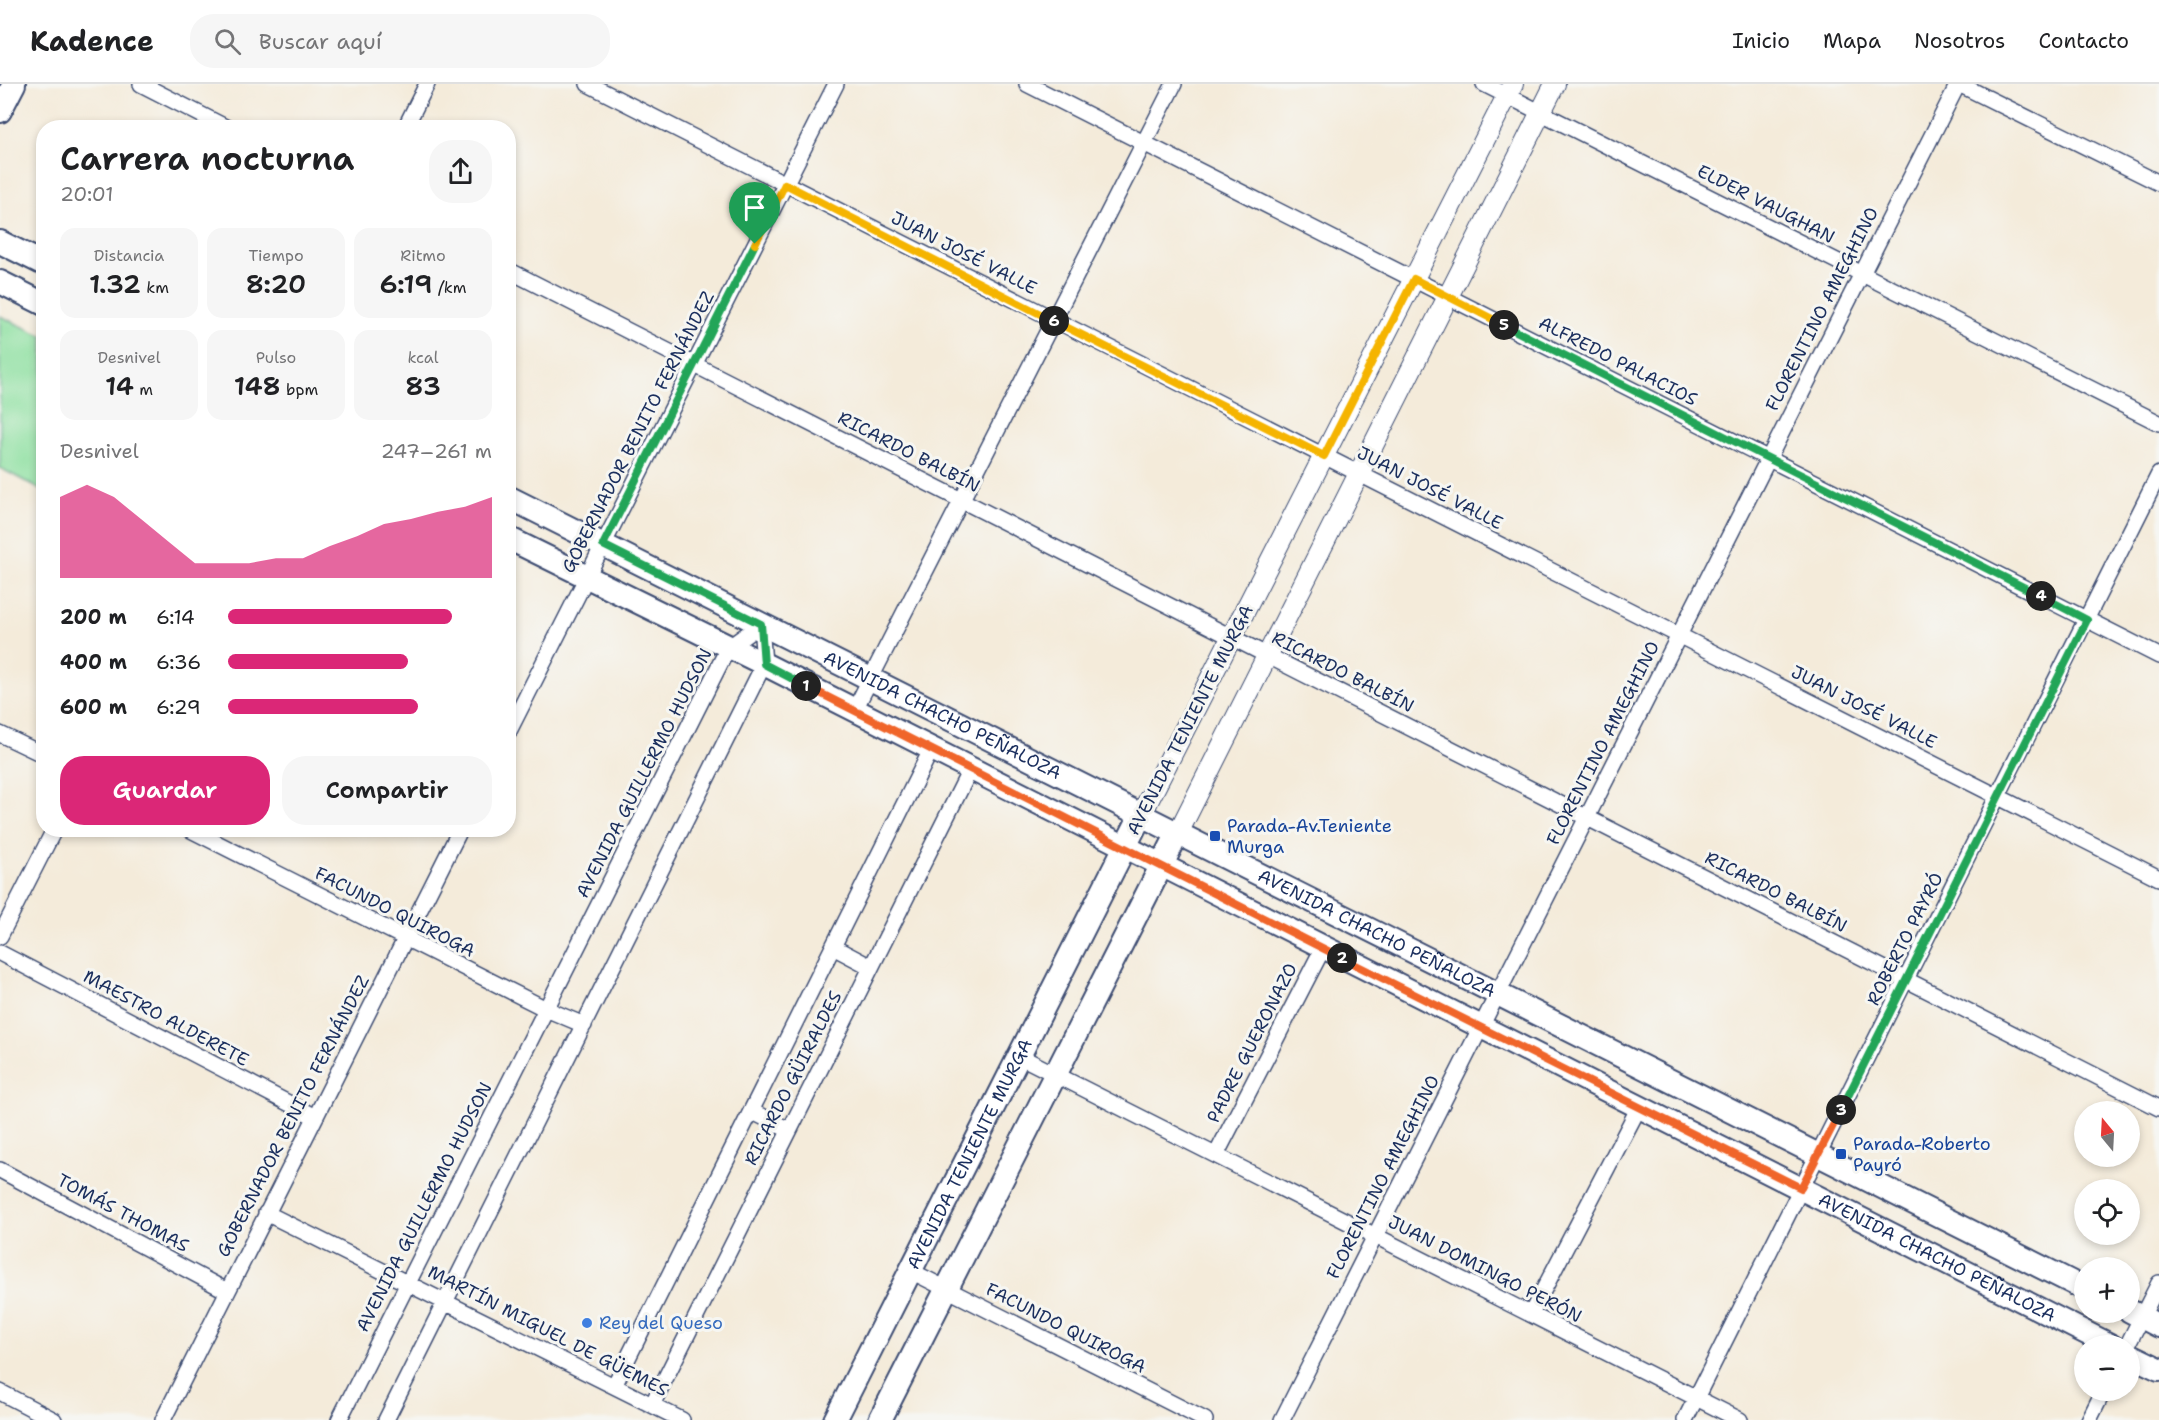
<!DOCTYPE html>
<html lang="es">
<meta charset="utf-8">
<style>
:root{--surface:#fff;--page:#f6f6f6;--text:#202124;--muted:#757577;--line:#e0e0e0;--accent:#db2777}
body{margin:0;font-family:"Shantell Sans",sans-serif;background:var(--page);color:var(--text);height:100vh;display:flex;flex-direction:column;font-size:22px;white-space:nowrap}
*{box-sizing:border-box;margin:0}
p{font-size:20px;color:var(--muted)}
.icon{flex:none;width:33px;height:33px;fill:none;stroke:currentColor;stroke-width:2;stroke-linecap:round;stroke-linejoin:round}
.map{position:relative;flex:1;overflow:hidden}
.details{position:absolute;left:36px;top:36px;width:480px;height:717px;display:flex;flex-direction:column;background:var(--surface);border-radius:24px;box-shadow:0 3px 9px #0003}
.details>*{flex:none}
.needle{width:39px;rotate:342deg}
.controls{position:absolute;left:2074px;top:1017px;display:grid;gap:12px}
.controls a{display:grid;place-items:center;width:66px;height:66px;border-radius:50%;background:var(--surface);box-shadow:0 3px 9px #0003;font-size:30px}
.pin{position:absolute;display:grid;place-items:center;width:51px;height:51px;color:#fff;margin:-62px -26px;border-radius:50% 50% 50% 0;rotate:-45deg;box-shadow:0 0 6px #0007}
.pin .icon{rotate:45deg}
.km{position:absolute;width:30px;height:30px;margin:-15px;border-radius:50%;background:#222;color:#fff;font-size:16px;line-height:30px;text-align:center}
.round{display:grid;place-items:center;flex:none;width:63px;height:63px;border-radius:24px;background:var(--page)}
.overview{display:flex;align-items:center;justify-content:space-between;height:102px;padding:0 24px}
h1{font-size:33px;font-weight:600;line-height:45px}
.stats{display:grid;grid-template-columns:repeat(3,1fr);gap:9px;height:102px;padding:6px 24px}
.stats div{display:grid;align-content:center;border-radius:15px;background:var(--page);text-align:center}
.stats b{font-size:26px;font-weight:600}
.stats small{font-size:16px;font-weight:400}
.stats p{font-size:16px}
.chart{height:168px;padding:12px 24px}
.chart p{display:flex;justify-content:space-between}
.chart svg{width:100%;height:108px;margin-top:6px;fill:var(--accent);opacity:.7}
.primary-button{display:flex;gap:12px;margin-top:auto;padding:12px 24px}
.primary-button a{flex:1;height:69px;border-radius:24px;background:var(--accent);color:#fff;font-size:24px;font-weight:600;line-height:69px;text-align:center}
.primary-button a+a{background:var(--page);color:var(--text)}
ul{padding:0 24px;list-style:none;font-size:20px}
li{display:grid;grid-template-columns:96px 72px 1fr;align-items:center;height:45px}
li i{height:15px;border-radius:8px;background:var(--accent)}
header{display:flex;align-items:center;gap:36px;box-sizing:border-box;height:84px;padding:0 30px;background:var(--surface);border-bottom:2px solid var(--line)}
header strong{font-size:28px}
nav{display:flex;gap:33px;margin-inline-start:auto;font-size:21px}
.search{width:420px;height:54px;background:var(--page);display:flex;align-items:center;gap:15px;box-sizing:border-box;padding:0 21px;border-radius:24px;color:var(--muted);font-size:22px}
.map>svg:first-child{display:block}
.green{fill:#8ee0a1;stroke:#548880;stroke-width:1.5}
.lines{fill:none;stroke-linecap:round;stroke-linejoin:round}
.minor-casing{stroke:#3c4b71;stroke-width:18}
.tertiary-casing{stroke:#3c4b71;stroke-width:22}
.secondary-casing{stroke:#3c4b71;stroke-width:26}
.minor{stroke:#fff;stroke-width:15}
.tertiary{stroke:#fff;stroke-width:20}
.secondary{stroke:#fff;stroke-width:22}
.split-1-casing{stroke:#fff;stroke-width:12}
.split-2-casing{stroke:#fff;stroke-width:12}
.split-3-casing{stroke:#fff;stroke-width:12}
.split-4-casing{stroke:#fff;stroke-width:12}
.split-5-casing{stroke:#fff;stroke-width:12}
.split-6-casing{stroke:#fff;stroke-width:12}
.split-7-casing{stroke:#fff;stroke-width:12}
.split-1{stroke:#22a559;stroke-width:8}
.split-2{stroke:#f0652b;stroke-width:8}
.split-3{stroke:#f0652b;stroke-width:8}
.split-4{stroke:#22a559;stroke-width:8}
.split-5{stroke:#22a559;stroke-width:8}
.split-6{stroke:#f5b400;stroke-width:8}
.split-7{stroke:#f5b400;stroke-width:8}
.transit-dot{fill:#1a4fb4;stroke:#f6f6f2;stroke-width:2}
.shop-dot{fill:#3f7fe0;stroke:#f6f6f2;stroke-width:2}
.labels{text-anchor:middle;stroke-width:6;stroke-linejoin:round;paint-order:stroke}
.street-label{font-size:18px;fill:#1b2f5e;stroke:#f6f6f2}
.transit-label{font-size:18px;fill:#164399;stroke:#f6f6f2;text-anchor:start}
.shop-label{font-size:18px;fill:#366cbe;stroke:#f6f6f2;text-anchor:start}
</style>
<header>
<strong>Kadence</strong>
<div class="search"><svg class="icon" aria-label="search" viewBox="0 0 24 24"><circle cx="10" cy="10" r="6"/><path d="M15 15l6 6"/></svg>Buscar aquí</div>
<nav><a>Inicio</a><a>Mapa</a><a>Nosotros</a><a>Contacto</a></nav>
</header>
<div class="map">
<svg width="2159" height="1336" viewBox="0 0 2159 1336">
<rect width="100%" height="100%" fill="#f6f6f2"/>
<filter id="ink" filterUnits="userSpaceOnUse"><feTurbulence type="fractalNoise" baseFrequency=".0167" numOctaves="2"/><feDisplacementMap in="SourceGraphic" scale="12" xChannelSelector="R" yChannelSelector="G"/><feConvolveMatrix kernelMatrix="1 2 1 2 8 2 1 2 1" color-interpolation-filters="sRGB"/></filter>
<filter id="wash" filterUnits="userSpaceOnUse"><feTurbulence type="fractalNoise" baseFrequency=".008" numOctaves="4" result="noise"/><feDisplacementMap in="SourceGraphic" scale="24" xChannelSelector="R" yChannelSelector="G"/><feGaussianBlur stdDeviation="1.35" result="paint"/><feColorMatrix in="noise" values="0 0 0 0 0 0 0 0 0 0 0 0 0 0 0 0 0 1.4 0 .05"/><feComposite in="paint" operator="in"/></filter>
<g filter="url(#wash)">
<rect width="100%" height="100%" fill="#f4ebda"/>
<!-- green -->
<path class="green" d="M0,232L43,252V407L0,384Z"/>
</g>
<g filter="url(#ink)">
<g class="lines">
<defs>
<path id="minor" d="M141,0L227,44
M588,0L2159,794
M1027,0L2159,572
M1484,0L2159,339
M1959,0L2159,99
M405,44L427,0
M508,186L2159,1024
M854,627L1174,0
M508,649L836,0
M0,650L44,671
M191,746L546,925L584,941
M0,852L54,746
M833,863L871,883
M0,869L315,1033
M1019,972L1740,1336
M751,1027L789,1046
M1216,1071L1323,864
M0,1086L227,1207
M266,1129L682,1336
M911,1187L1205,1336
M1531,1230L1639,1023
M2127,1262L2159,1199
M614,1302L931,666
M0,1308L54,1336
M652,1321L970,686
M163,1336L460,746
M339,1336L728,564L761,540
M386,1336L764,580L761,540
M1282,1336L1958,0
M1685,1336L2159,390
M2089,1336L2104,1306"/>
<path id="tertiary" d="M1141,731L1513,0
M1178,749L1555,0"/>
<g id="secondary">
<path d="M0,27L14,0"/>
<path d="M0,158L44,180"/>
<path d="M0,198L44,220"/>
<path id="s1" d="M508,413L2085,1205"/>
<path id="s2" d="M508,454L764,580L2112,1262"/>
<path d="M2130,1227L2159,1242"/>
<path d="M2130,1271L2159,1285"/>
<path id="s3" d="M835,1336L1141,731"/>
<path d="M880,1336L1178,749"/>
</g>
</defs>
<!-- minor casing -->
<use href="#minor" class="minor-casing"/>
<!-- tertiary casing -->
<use href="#tertiary" class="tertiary-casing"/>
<!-- secondary casing -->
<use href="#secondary" class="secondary-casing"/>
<!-- minor -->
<use href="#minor" class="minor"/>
<!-- tertiary -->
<use href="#tertiary" class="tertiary"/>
<!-- secondary -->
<use href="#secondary" class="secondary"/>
</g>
</g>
<g class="lines" filter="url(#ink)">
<defs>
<path id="split-1" d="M755,160L603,461L761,540L764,580L806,602"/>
<path id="split-2" d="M806,602L1342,874"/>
<path id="split-3" d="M1342,874L1801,1104L1841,1026"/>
<path id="split-4" d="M1841,1026L2087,536L2041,512"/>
<path id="split-5" d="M1504,241L2041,512"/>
<path id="split-6" d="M1054,237L1324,372L1414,195L1504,241"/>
<path id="split-7" d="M755,160L785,100L1054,237"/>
</defs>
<!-- split-1 casing -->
<use href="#split-1" class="split-1-casing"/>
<!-- split-2 casing -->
<use href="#split-2" class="split-2-casing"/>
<!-- split-3 casing -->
<use href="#split-3" class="split-3-casing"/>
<!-- split-4 casing -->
<use href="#split-4" class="split-4-casing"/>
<!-- split-5 casing -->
<use href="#split-5" class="split-5-casing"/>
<!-- split-6 casing -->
<use href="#split-6" class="split-6-casing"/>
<!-- split-7 casing -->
<use href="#split-7" class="split-7-casing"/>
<!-- split-1 -->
<use href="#split-1" class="split-1"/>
<!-- split-2 -->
<use href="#split-2" class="split-2"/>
<!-- split-3 -->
<use href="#split-3" class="split-3"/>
<!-- split-4 -->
<use href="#split-4" class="split-4"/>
<!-- split-5 -->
<use href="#split-5" class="split-5"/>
<!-- split-6 -->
<use href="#split-6" class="split-6"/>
<!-- split-7 -->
<use href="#split-7" class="split-7"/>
</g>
<!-- markers -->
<g class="transit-dot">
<rect x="1209" y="746" width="12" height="12" rx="3"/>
<rect x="1835" y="1064" width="12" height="12" rx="3"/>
</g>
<circle class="shop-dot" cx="587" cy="1239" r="6"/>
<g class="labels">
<!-- street labels -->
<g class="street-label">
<text transform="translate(1766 120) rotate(27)" y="6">ELDER VAUGHAN</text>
<text transform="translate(964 169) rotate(27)" y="6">JUAN JOSÉ VALLE</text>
<text transform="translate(1822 225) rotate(-63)" y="6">FLORENTINO AMEGHINO</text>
<text transform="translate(1618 277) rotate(27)" y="6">ALFREDO PALACIOS</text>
<text transform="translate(638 348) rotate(-63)" y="6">GOBERNADOR BENITO FERNÁNDEZ</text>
<text transform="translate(909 368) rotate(27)" y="6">RICARDO BALBÍN</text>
<text transform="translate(1430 404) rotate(27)" y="6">JUAN JOSÉ VALLE</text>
<text transform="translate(1343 588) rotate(27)" y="6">RICARDO BALBÍN</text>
<text transform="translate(1864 623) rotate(27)" y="6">JUAN JOSÉ VALLE</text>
<text dy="6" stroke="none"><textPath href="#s1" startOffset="486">AVENIDA CHACHO PEÑALOZA</textPath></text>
<text transform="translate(1190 636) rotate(-63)" y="6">AVENIDA TENIENTE MURGA</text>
<text transform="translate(1603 659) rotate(-63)" y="6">FLORENTINO AMEGHINO</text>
<text transform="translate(644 689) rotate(-63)" y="6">AVENIDA GUILLERMO HUDSON</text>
<text transform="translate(1776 808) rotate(27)" y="6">RICARDO BALBÍN</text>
<text transform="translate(395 828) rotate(27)" y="6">FACUNDO QUIROGA</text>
<text dy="6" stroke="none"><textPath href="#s1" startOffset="972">AVENIDA CHACHO PEÑALOZA</textPath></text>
<text transform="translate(1905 855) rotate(-63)" y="6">ROBERTO PAYRÓ</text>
<text transform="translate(166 934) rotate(28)" y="6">MAESTRO ALDERETE</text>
<text transform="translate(1252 959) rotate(-63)" y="6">PADRE GUERONAZO</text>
<text transform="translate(793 994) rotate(-63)" y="6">RICARDO GÜIRALDES</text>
<text transform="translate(293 1032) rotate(-63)" y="6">GOBERNADOR BENITO FERNÁNDEZ</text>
<text dy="6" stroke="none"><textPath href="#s3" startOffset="298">AVENIDA TENIENTE MURGA</textPath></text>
<text transform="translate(1383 1093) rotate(-63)" y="6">FLORENTINO AMEGHINO</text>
<text transform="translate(424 1123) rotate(-63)" y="6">AVENIDA GUILLERMO HUDSON</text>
<text transform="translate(123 1129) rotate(28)" y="6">TOMÁS THOMAS</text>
<text dy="6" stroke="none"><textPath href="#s2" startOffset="1600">AVENIDA CHACHO PEÑALOZA</textPath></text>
<text transform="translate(1485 1185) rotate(27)" y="6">JUAN DOMINGO PERÓN</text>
<text transform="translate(1066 1244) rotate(27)" y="6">FACUNDO QUIROGA</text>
<text transform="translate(548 1247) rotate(27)" y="6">MARTÍN MIGUEL DE GÜEMES</text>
</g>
<!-- transit labels -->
<g class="transit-label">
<text x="1227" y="748">Parada-Av.Teniente<tspan x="1227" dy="21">Murga</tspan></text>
<text x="1853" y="1066">Parada-Roberto<tspan x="1853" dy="21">Payró</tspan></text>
</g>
<!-- shop labels -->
<g class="shop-label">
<text x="599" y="1245">Rey del Queso</text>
</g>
</g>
</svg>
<div class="controls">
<a><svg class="needle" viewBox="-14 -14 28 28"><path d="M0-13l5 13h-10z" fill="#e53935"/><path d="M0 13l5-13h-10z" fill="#757577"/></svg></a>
<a><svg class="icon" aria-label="locate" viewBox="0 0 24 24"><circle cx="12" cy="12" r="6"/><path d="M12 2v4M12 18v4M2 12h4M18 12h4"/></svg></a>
<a>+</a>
<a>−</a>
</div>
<div class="pin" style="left:755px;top:160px;background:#1e9e55"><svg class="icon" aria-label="arrive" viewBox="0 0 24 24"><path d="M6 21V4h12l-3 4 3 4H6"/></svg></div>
<b class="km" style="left:806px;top:602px">1</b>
<b class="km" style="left:1342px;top:874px">2</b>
<b class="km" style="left:1841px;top:1026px">3</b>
<b class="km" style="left:2041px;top:512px">4</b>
<b class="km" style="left:1504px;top:241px">5</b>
<b class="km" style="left:1054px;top:237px">6</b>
<section class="details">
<div class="overview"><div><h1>Carrera nocturna</h1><p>20:01</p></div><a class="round"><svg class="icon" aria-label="share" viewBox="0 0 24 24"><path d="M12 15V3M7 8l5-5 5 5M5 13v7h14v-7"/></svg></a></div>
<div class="stats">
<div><p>Distancia</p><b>1.32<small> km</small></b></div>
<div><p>Tiempo</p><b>8:20</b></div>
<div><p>Ritmo</p><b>6:19<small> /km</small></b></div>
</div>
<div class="stats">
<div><p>Desnivel</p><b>14<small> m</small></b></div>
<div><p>Pulso</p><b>148<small> bpm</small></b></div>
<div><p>kcal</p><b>83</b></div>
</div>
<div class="chart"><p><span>Desnivel</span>247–261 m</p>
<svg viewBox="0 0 160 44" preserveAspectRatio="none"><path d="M0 44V11L10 6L20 11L30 20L40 29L50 38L60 38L70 38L80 36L90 36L100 31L110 27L120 22L130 20L140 17L150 15L160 11V44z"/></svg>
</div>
<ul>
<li><b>200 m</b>6:14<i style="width:85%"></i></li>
<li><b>400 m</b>6:36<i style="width:68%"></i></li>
<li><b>600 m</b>6:29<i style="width:72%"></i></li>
</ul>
<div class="primary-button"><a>Guardar</a><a>Compartir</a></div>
</section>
</div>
